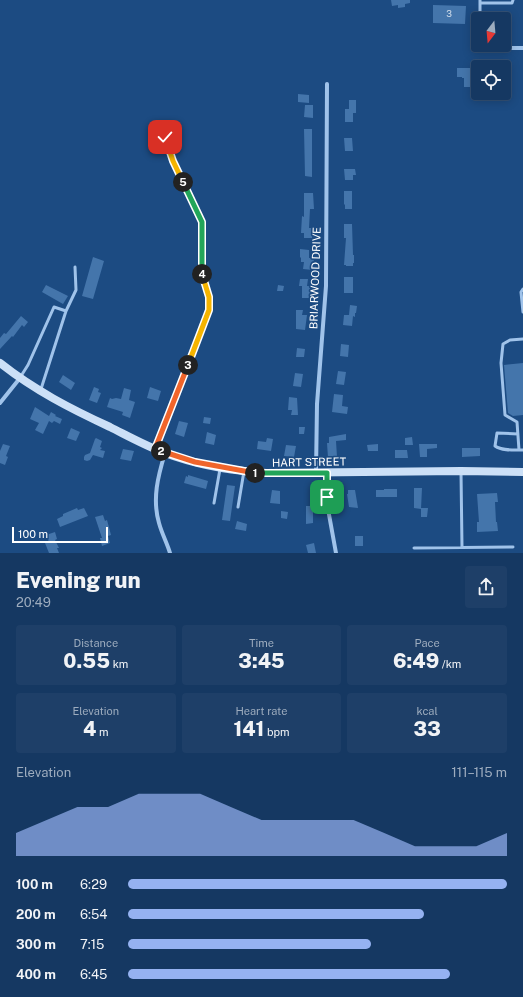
<!DOCTYPE html>
<meta charset="utf-8">
<style>
:root{--surface:#153862;--page:#1e3f68;--text:#f1f3f6;--muted:#9dacbe;--line:#345277;--accent:#95b2f1}
body{margin:0;font-family:"Public Sans",sans-serif;background:var(--page);color:var(--text);height:100vh;display:flex;flex-direction:column;font-size:15px;white-space:nowrap}
*{box-sizing:border-box;margin:0}
p{font-size:13px;color:var(--muted)}
.icon{flex:none;width:22px;height:22px;fill:none;stroke:currentColor;stroke-width:2;stroke-linecap:round;stroke-linejoin:round}
.map{position:relative;height:553px;overflow:hidden}
.sheet{display:flex;flex-direction:column;background:var(--surface);flex:1}
.sheet>*{flex:none}
.needle{width:26px;rotate:196deg}
.tools{position:absolute;left:471px;top:12px;display:grid;gap:8px}
.tools a{display:grid;place-items:center;width:40px;height:40px;border-radius:4px;background:var(--surface);box-shadow:0 2px 10px #0003,0 0 0 1px var(--line);font-size:20px}
.scale{position:absolute;left:12px;bottom:10px;width:96px;box-sizing:border-box;padding-left:4px;border:2px solid #fff;border-top:0;font-size:11px;line-height:14px;white-space:nowrap;color:#fff;-webkit-text-stroke:3px #1c4b82;paint-order:stroke}
.pin{position:absolute;display:grid;place-items:center;width:34px;height:34px;color:#fff;margin:-17px;border-radius:8px;box-shadow:0 2px 6px #0006}
.km{position:absolute;width:20px;height:20px;margin:-10px;border-radius:50%;background:#222;color:#fff;font-size:11px;line-height:20px;text-align:center}
.round{display:grid;place-items:center;flex:none;width:42px;height:42px;border-radius:4px;background:var(--page)}
.overview{display:flex;align-items:center;justify-content:space-between;height:68px;padding:0 16px}
h1{font-size:22px;font-weight:800;line-height:30px}
.stats{display:grid;grid-template-columns:repeat(3,1fr);gap:6px;height:68px;padding:4px 16px}
.stats div{display:grid;align-content:center;border-radius:4px;background:var(--page);text-align:center}
.stats b{font-size:20px;font-weight:800}
.stats small{font-size:11px;font-weight:400}
.stats p{font-size:11px}
.chart{height:112px;padding:8px 16px}
.chart p{display:flex;justify-content:space-between}
.chart svg{width:100%;height:72px;margin-top:4px;fill:var(--accent);opacity:.7}
ul{padding:0 16px;list-style:none;font-size:13px}
li{display:grid;grid-template-columns:64px 48px 1fr;align-items:center;height:30px}
li i{height:10px;border-radius:5px;background:var(--accent)}
.map>svg:first-child{display:block}
.building{fill:#4475ab}
.lines{fill:none;stroke-linecap:round;stroke-linejoin:round}
.lane{stroke:#a0c3ea;stroke-width:3}
.street{stroke:#a0c3ea;stroke-width:4}
.secondary{stroke:#cce0f7;stroke-width:8}
.split-1-casing{stroke:#fff;stroke-width:8}
.split-2-casing{stroke:#fff;stroke-width:8}
.split-3-casing{stroke:#fff;stroke-width:8}
.split-4-casing{stroke:#fff;stroke-width:8}
.split-5-casing{stroke:#fff;stroke-width:8}
.split-6-casing{stroke:#fff;stroke-width:8}
.split-1{stroke:#22a559;stroke-width:5}
.split-2{stroke:#f0652b;stroke-width:5}
.split-3{stroke:#f0652b;stroke-width:5}
.split-4{stroke:#f5b400;stroke-width:5}
.split-5{stroke:#22a559;stroke-width:5}
.split-6{stroke:#f5b400;stroke-width:5}
.labels{text-anchor:middle;stroke-width:3.5;stroke-linejoin:round;paint-order:stroke}
.number-label{font-size:9px;fill:#d0dcea}
.street-label{font-size:11px;fill:#fff;stroke:#1c4b82}
</style>
<div class="map">
<svg width="523" height="553" viewBox="0 0 523 553">
<rect width="100%" height="100%" fill="#1c4b82"/>
<!-- building -->
<path class="building" d="M391,0H410V3L405,4V7L398,8V5L392,6Z
M433,5L466,6L465,24L433,23Z
M457,68H478V87H464V78H462V77H457Z
M298,94L309,95V103L298,102Z
M349,100H356V113H353V122H345V109H349Z
M305,105H313V118L304,117Z
M304,129H312V177L305,176Z
M344,138H352L353,151H345Z
M344,169H355L356,175H353V180H345Z
M344,191H352V209H345V205L344,204Z
M304,193H313L314,209H310L309,228H313L312,238H304V233H301L302,216L304,217Z
M344,224H352L353,255H354V263H353V266H346V265H344L346,238H344Z
M300,249L309,250V258H314L313,270L303,269L304,262H301V258L300,257Z
M93,257L104,261L93,299L82,296Z
M344,277H353V293H344Z
M300,279H308L307,286H310V298H302V286H299Z
M46,285L68,296L63,304L42,292Z
M278,285L284,286L283,291H277Z
M350,305L357,306L356,313H355V317L353,316L352,326L343,325L344,315H349Z
M296,310H303L302,315H307L305,330L296,329Z
M21,316L28,322L24,327L22,325L13,337L12,336L0,349V338L4,333L6,334Z
M341,344L349,345L348,357L340,356Z
M297,348L305,349L304,357H296Z
M523,363V415L513,416L508,413L504,365Z
M338,371L346,372L344,385L336,384Z
M295,373L303,374L301,387L293,386Z
M63,375L75,383L71,390L59,382Z
M94,387L99,389L98,392L101,393L97,403L89,400Z
M150,387L161,391L158,401L147,398Z
M124,388L131,390L129,400L135,402L130,418L122,415L123,412L107,407L110,398L112,399L116,398L121,399Z
M334,394L343,395L342,406L348,407L347,414L332,412Z
M289,397L297,398L298,415H291L292,410H288Z
M35,407L49,416L51,412L56,415L55,416L62,419L60,424L54,421L52,423L49,421L43,434L35,430L39,423L30,419Z
M204,417L211,418L210,424L203,423Z
M179,421L188,423L184,437L175,434Z
M299,427H305L304,434H299Z
M71,428L80,432L76,441L67,438Z
M207,432L216,435L214,445L205,443Z
M346,434V440L336,441L337,457L328,458L327,443H329V437Z
M412,437L413,445H405V438Z
M96,438L102,441L100,447L102,448L100,450L105,451L103,458L93,455L90,460L87,461L84,460V457L85,455L90,453L95,439Z
M267,438L273,439L271,451L257,449L258,441L266,442Z
M3,444L10,446L6,456L8,457L5,465L0,463V451Z
M378,444V451H368L367,445Z
M419,444H437V448L427,449V457H420Z
M286,445L296,446L294,457L284,456Z
M462,448H480V456L462,457Z
M123,449L134,451L131,461L120,459Z
M395,450H407L408,458H395Z
M188,475L208,481L206,489L184,483L186,476L188,477Z
M227,485L235,486L230,521L222,520Z
M414,488H422L421,509L414,508Z
M384,489H397V497H376V490H384Z
M272,490L280,491V504L270,503Z
M348,490H355L358,508L349,507L347,494H348Z
M497,493L498,502H495L496,522H497L498,531L477,532V522H479L477,494Z
M306,506H313V523L306,524Z
M77,508L78,510L84,508L88,516L60,527L57,519L63,516V514Z
M421,508H428L427,517H421Z
M281,511L288,512L287,519L281,518Z
M103,515L105,521L107,520L111,535L108,536L110,543L102,546L100,538H102L95,517Z
M237,521L247,524L246,531L235,529Z
M55,532L57,539L55,540L59,548H57L59,553H49L45,543L49,542L46,535Z
M355,536H363V546H355Z
M314,543L316,553H308L306,545Z"/>
<g class="lines">
<!-- lane -->
<path class="lane" d="M480,0V18L495,16
M480,3H512L513,0
M523,289L521,292L523,312
M21,376L28,365L54,307L66,311
M41,389L66,311L76,290L75,267
M518,434L497,433L495,446C502,451 514,450 523,450
M519,450L517,422L505,415L501,363L503,344L510,340L523,339
M461,472L462,547
M214,503L220,469
M238,507L244,471
M414,548L513,547"/>
<!-- street -->
<path class="street" d="M473,48H523
M0,403L20,378
M155,449L209,310V297L202,273V222L173,161L165,137
M165,453C158,476 152,499 159,523C162,534 167,543 170,553
M316,473L317,404L326,286L327,84
M327,473L328,509L336,553"/>
<!-- secondary -->
<path class="secondary" d="M0,363C34,390 71,409 110,427C128,436 146,446 165,453C197,465 233,471 266,473L461,471L523,472"/>
</g>
<g class="lines">
<defs>
<path id="split-1" d="M255,473H327V497"/>
<path id="split-2" d="M161,451L195,462L255,473"/>
<path id="split-3" d="M161,451L155,449L188,365"/>
<path id="split-4" d="M188,365L209,310V297L202,274"/>
<path id="split-5" d="M183,182L202,222V274"/>
<path id="split-6" d="M165,137L173,161L183,182"/>
</defs>
<!-- split-1 casing -->
<use href="#split-1" class="split-1-casing"/>
<!-- split-2 casing -->
<use href="#split-2" class="split-2-casing"/>
<!-- split-3 casing -->
<use href="#split-3" class="split-3-casing"/>
<!-- split-4 casing -->
<use href="#split-4" class="split-4-casing"/>
<!-- split-5 casing -->
<use href="#split-5" class="split-5-casing"/>
<!-- split-6 casing -->
<use href="#split-6" class="split-6-casing"/>
<!-- split-1 -->
<use href="#split-1" class="split-1"/>
<!-- split-2 -->
<use href="#split-2" class="split-2"/>
<!-- split-3 -->
<use href="#split-3" class="split-3"/>
<!-- split-4 -->
<use href="#split-4" class="split-4"/>
<!-- split-5 -->
<use href="#split-5" class="split-5"/>
<!-- split-6 -->
<use href="#split-6" class="split-6"/>
</g>
<g class="labels">
<!-- number labels -->
<g class="number-label">
<text x="449" y="17">3</text>
</g>
<!-- street labels -->
<g class="street-label">
<text transform="translate(315 278) rotate(-88)" y="4">BRIARWOOD DRIVE</text>
<text transform="translate(309 462) rotate(-1)" y="4">HART STREET</text>
</g>
</g>
</svg>
<div class="tools">
<a><svg class="needle" viewBox="-14 -14 28 28"><path d="M0-13l5 13h-10z" fill="#e53935"/><path d="M0 13l5-13h-10z" fill="#9dacbe"/></svg></a>
<a><svg class="icon" aria-label="locate" viewBox="0 0 24 24"><circle cx="12" cy="12" r="6"/><path d="M12 2v4M12 18v4M2 12h4M18 12h4"/></svg></a>
</div>
<div class="scale">100 m</div>
<div class="pin" style="left:327px;top:497px;background:#1e9e55"><svg class="icon" aria-label="arrive" viewBox="0 0 24 24"><path d="M6 21V4h12l-3 4 3 4H6"/></svg></div>
<div class="pin" style="left:165px;top:137px;background:#d93025"><svg class="icon" aria-label="check" viewBox="0 0 24 24"><path d="M5 12l5 5 9-10"/></svg></div>
<b class="km" style="left:255px;top:473px">1</b>
<b class="km" style="left:161px;top:451px">2</b>
<b class="km" style="left:188px;top:365px">3</b>
<b class="km" style="left:202px;top:274px">4</b>
<b class="km" style="left:183px;top:182px">5</b>
</div>
<section class="sheet">
<div class="overview"><div><h1>Evening run</h1><p>20:49</p></div><a class="round"><svg class="icon" aria-label="share" viewBox="0 0 24 24"><path d="M12 15V3M7 8l5-5 5 5M5 13v7h14v-7"/></svg></a></div>
<div class="stats">
<div><p>Distance</p><b>0.55<small> km</small></b></div>
<div><p>Time</p><b>3:45</b></div>
<div><p>Pace</p><b>6:49<small> /km</small></b></div>
</div>
<div class="stats">
<div><p>Elevation</p><b>4<small> m</small></b></div>
<div><p>Heart rate</p><b>141<small> bpm</small></b></div>
<div><p>kcal</p><b>33</b></div>
</div>
<div class="chart"><p><span>Elevation</span>111–115 m</p>
<svg viewBox="0 0 160 44" preserveAspectRatio="none"><path d="M0 44V30L10 22L20 14L30 14L40 6L50 6L60 6L70 14L80 22L90 22L100 22L110 22L120 30L130 38L140 38L150 38L160 30V44z"/></svg>
</div>
<ul>
<li><b>100 m</b>6:29<i style="width:100%"></i></li>
<li><b>200 m</b>6:54<i style="width:78%"></i></li>
<li><b>300 m</b>7:15<i style="width:64%"></i></li>
<li><b>400 m</b>6:45<i style="width:85%"></i></li>
</ul>
</section>
